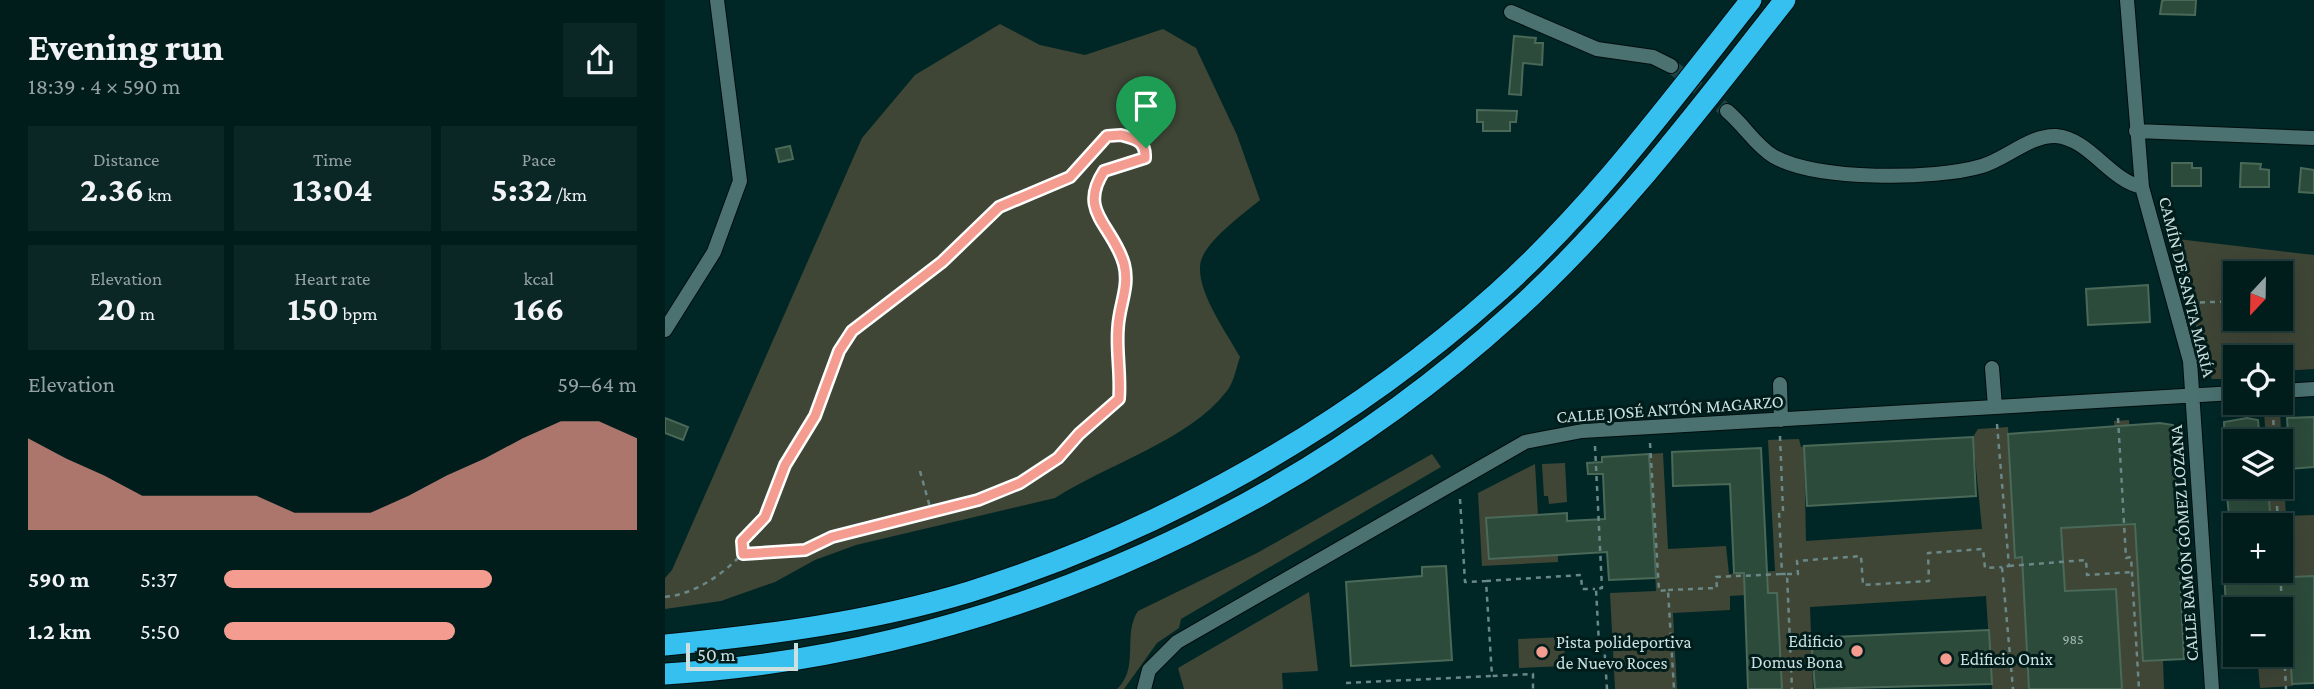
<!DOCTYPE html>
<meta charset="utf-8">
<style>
:root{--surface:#001d1c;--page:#0a2625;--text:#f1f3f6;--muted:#95a2a3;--line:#223b3b;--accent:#f59c90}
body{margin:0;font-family:"Crimson Pro",serif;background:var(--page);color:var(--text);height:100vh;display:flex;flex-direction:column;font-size:26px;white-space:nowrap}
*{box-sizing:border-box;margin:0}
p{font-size:23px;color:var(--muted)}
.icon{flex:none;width:38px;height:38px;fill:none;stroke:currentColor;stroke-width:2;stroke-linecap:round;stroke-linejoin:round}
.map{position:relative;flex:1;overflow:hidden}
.side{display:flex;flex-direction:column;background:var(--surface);width:665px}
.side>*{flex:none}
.needle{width:46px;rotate:202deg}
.tools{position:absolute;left:1558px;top:261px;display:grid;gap:14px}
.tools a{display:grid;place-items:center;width:70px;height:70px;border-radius:0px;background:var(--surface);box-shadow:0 7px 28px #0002,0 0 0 2px var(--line);font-size:35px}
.scale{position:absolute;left:21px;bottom:18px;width:112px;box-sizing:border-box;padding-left:7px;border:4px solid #cbe0df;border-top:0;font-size:19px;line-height:24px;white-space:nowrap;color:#cbe0df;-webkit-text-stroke:5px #001c1b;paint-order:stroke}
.pin{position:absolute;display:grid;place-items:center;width:60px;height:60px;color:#fff;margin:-72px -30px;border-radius:50% 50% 50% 0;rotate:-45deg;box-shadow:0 0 7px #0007}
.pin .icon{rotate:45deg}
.round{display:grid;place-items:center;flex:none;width:74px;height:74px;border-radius:0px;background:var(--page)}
.headline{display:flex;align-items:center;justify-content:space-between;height:119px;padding:0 28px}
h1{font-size:38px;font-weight:700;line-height:52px}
.metrics{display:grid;grid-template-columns:repeat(3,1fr);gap:10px;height:119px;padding:7px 28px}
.metrics div{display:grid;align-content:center;border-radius:0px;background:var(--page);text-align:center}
.metrics b{font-size:35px;font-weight:700}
.metrics small{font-size:19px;font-weight:400}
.metrics p{font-size:19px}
.chart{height:196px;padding:14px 28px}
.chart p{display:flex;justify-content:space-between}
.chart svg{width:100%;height:126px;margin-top:7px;fill:var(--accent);opacity:.7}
ul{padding:0 28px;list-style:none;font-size:23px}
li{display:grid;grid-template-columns:112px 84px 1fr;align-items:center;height:52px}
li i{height:18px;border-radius:9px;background:var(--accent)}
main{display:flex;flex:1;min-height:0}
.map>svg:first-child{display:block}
.green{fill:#3f4636;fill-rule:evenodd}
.building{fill:#2c4b3b;stroke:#4a6958;stroke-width:2}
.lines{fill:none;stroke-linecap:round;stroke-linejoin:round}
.street-tunnel{stroke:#1e4342;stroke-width:14;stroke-dasharray:14 7;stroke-linecap:butt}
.street-casing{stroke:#000d0d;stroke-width:16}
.highway-casing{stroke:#000d0d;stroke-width:23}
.path{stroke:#6a8887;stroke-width:2.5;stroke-dasharray:5 5;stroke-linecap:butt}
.street{stroke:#4b7271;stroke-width:14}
.highway{stroke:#36c0ef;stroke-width:21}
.route-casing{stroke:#fff;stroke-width:14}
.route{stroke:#f59c90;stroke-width:9}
.poi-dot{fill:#f59c90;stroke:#001c1b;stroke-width:2.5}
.labels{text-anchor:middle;stroke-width:6;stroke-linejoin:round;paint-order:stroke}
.number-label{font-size:14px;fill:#a3bbb6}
.street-label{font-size:18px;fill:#cbe0df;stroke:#001c1b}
.poi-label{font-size:18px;fill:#cbe0df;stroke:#001c1b;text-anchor:start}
</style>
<main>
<section class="side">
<div class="headline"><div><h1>Evening run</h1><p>18:39 · 4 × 590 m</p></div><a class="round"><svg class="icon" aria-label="share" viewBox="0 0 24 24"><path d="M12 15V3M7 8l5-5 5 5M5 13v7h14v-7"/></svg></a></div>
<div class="metrics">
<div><p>Distance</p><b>2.36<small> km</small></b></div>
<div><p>Time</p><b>13:04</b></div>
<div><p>Pace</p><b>5:32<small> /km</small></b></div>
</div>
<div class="metrics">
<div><p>Elevation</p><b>20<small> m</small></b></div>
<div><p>Heart rate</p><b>150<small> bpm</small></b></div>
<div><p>kcal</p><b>166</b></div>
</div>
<div class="chart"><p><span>Elevation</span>59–64 m</p>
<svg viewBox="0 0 160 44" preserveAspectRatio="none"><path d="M0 44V12L10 19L20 25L30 32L40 32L50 32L60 32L70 38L80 38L90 38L100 32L110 25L120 19L130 12L140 6L150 6L160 12V44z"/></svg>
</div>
<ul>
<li><b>590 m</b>5:37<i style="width:65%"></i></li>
<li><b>1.2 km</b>5:50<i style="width:56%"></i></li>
</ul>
</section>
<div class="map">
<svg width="1649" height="689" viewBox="0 0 1649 689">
<rect width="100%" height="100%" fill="#002726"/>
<!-- green -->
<path class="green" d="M335,24L375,45L420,55L498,29L531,48L572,135L595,200C579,213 544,239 537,258C526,284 562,333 575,357C571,368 569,383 561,392C524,440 443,464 390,498L191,545L150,560L110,582L56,601L0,609V578L7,570L197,138L250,75Z
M1504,238L1649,255V369L1615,371V357H1570V379H1547ZM1570,273H1615V318H1570Z
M1599,412H1615L1621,516L1649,515V576L1621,578L1628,686L1595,688L1592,655L1615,654V609H1610L1608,571L1615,570V525H1605L1603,487L1615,486V441H1601Z
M1464,420L1478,661L1498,660L1499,689H1457L1451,589L1400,591L1364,689H1327L1321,596L1145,607L1148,689H1117L1112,593L1065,596V610L1008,613L1012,689H950L945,593L991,591L984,454L998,453L1003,549L1061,546L1064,574L1110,571L1103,440L1134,439L1136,447L1139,446L1141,541L1317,529L1308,437L1313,429L1343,427L1351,557L1398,554L1396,528L1454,525L1449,421Z
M767,454L776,467L516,619L514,628L492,643L459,689H452C475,668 457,635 473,611L592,553Z
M900,463L902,502L884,504L883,496H879L877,464Z
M870,464L873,515L822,518L824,559L893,555V562L817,566L813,493Z
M644,592L653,671L617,673L618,689H519L513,668Z
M899,637L900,666L854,668L853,639Z"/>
<!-- building -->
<path class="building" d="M1500,0H1531L1530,15L1495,14L1497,1Z
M849,36L871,38L870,43H878L877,65L858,63L856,95L844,94Z
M812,110L852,111L851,122H845V131H818V122H812Z
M125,146L128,159L114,162L111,149Z
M1507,163H1527V168H1536V186H1507Z
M1576,163L1596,164L1595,169L1604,170V187H1575Z
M1636,168L1649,170V193L1634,192Z
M1483,285L1485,322L1423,325L1421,289Z
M1649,417V467L1625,469L1622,418Z
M0,418L23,427L18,440L0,433Z
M1582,418L1593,420L1595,441H1570V471H1560L1559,422Z
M1495,423L1508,425L1519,659L1478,661L1470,524L1396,528L1400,591L1451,589L1457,689H1364L1357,557L1350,558L1343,434Z
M1308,437L1311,496L1142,506L1139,446Z
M1096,448L1103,593H1112L1117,689H1083L1079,573H1069L1065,484L1008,486L1007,452Z
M984,454L991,578L944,580L942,552L824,559L821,518L902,513V521L940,519L938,474H923L922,463L937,462V457Z
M1561,486H1603L1606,525H1565Z
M781,566L787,660L686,666L681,582L757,576V567Z
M1559,570H1599L1600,578L1649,576V683L1627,684L1623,609H1561Z
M1324,630L1327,684L1150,689L1146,638Z"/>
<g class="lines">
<!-- street-tunnel -->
<path class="street-tunnel" d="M1006,66L1062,111"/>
<defs>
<path id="street" d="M1462,0L1477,187L1525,361L1547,689
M846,12L932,49L988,57L1006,66
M1062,111C1079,125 1090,145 1108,156C1150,181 1270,180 1317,166C1341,159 1365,135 1391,136C1425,139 1444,180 1477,187
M1471,131L1649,138
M0,330L49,252L75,181L52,0
M1327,368L1330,407
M1115,384L1116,420
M1615,391L1649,389
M479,689L484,670L512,642L860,442L917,431L1570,393"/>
<path id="highway" d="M0,645C102,635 205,622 304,592C496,532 682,427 832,293C928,207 1006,101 1086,0
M0,674C310,655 619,522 848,313C951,220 1034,109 1120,0"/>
</defs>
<!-- street casing -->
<use href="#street" class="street-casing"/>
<!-- highway casing -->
<use href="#highway" class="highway-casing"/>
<!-- path -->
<path class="path" d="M1615,298L1634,297
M1525,303L1570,301
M1608,410L1609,441
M1453,418L1461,558L1466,557L1474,689
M1332,424L1344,566L1337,567L1348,689
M1115,436L1118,511L1114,512L1117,574H1122L1127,689
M985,443L994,591L1003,590L1009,689
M930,446L937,588L931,589L934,644L939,643L942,689
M255,471L266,511
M1611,486L1613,525
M795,499L800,582L821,581L827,676L868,674V689
M1344,566L1421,560L1422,575L1467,572
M1615,566L1621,689
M1122,574H1133L1132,561L1196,556L1198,585L1264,581L1263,553L1318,549L1320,568L1337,567
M821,581L916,575L917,589H930
M1003,590L1052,588L1051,577L1117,574
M0,597C30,594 57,575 77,554V541L100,517L120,465L150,416L175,351L187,331L277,262L334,207L405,177L442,136C461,134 481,136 480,158L439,171C412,212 448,226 459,264C465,287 454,305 453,328C451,350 456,375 454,399L414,434L393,458L355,483L313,500L167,537L140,550L77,554
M681,683L827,676"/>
<!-- street -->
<use href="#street" class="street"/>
<!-- highway -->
<use href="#highway" class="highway"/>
</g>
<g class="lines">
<defs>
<path id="route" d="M456,135C471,139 481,141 480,158L439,171C412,212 448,225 459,264C465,287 454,305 453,328C451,350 456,375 454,399L414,434L393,458L355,483L313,500L167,537L140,550L78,554L77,541L100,517L120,465L150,416L174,351L187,331L277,262L334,207L405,177L442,136Z"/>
</defs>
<!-- route casing -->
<use href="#route" class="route-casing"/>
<!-- route -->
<use href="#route" class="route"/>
</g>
<!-- markers -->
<g class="poi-dot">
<circle cx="1192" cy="651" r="7"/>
<circle cx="877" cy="652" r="7"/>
<circle cx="1281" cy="659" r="7"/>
</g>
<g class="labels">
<!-- number labels -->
<g class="number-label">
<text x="1408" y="644">985</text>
</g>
<!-- street labels -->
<g class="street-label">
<text transform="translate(1522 287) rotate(76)" y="6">CAMÍN DE SANTA MARÍA</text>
<text transform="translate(1005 409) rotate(-4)" y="6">CALLE JOSÉ ANTÓN MAGARZO</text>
<text transform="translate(1519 543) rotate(-94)" y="6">CALLE RAMÓN GÓMEZ LOZANA</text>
</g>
<!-- poi labels -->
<g class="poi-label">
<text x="1178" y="647" text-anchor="end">Edificio<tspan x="1178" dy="21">Domus Bona</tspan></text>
<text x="891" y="648">Pista polideportiva<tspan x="891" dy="21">de Nuevo Roces</tspan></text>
<text x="1295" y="665">Edificio Onix</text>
</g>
</g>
</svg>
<div class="tools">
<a><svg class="needle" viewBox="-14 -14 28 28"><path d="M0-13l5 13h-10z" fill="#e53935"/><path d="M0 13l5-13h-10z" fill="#95a2a3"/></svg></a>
<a><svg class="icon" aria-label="locate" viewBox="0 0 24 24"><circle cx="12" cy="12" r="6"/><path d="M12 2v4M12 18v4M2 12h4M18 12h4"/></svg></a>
<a><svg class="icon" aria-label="layers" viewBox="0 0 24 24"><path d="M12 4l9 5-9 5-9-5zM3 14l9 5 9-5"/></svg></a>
<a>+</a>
<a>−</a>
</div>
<div class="scale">50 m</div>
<div class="pin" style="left:481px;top:148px;background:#1e9e55"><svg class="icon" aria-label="arrive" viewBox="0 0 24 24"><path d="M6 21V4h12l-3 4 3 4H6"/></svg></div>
</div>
</main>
